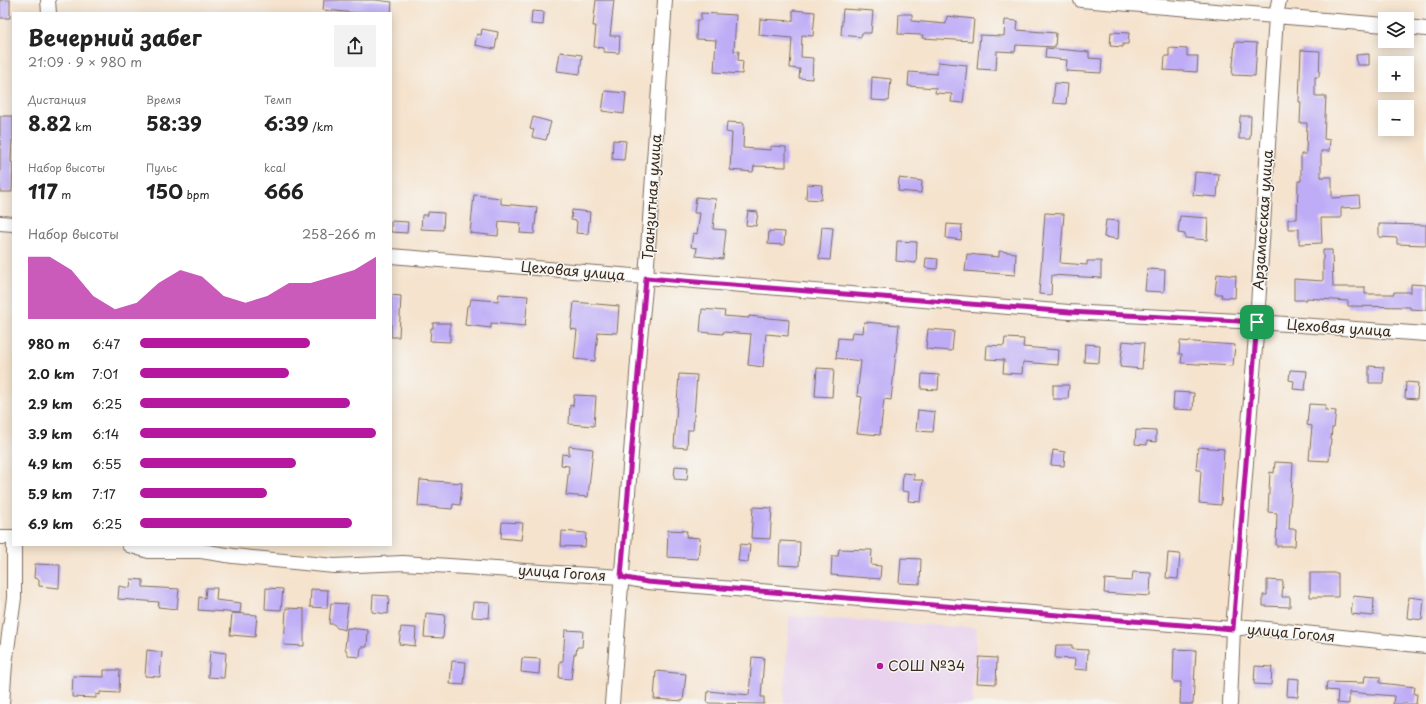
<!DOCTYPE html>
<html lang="ru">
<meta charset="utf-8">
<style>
:root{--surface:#fff;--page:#f2f2f2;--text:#222;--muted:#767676;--accent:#b5179e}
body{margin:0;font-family:"Playpen Sans",sans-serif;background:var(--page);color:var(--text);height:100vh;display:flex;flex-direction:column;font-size:15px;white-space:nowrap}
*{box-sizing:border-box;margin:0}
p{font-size:13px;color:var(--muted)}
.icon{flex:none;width:22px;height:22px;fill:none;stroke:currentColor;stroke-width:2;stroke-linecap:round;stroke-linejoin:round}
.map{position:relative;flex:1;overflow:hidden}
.drawer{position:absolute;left:12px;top:12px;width:380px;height:534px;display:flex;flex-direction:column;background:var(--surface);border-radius:0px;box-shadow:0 2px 10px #0003}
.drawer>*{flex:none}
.controls{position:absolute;left:1378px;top:12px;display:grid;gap:8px}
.controls a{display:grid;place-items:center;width:36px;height:36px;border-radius:0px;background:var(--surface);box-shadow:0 2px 10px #0003;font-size:20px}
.pin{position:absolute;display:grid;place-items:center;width:34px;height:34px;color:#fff;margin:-17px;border-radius:8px;box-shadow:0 2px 6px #0006}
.round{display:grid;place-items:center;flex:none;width:42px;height:42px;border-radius:0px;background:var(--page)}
.summary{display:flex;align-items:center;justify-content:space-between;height:68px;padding:0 16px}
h1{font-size:22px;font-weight:700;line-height:30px}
.metrics{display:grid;grid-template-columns:repeat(3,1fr);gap:6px;height:68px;padding:4px 16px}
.metrics div{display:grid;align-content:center}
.metrics b{font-size:20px;font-weight:700}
.metrics small{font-size:11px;font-weight:400}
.metrics p{font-size:11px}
.chart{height:112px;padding:8px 16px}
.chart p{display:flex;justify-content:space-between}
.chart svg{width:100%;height:72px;margin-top:4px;fill:var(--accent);opacity:.7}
ul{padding:0 16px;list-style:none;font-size:13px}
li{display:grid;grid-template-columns:64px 48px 1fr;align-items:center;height:30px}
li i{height:10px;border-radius:5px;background:var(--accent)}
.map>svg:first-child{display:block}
.built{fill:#e8d2ee}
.building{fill:#beacf7}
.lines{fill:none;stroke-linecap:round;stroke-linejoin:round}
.minor-casing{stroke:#7c6b5c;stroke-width:16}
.minor{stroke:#fff;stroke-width:14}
.route-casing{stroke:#fff;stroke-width:8}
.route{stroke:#b5179e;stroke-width:5}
.poi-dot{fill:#b5179e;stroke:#f6f6f2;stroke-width:1.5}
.labels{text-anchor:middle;stroke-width:3;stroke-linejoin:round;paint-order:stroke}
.street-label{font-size:14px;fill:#3b2a1e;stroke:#f6f6f2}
.poi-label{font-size:14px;fill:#3b2a1e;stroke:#f6f6f2;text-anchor:start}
</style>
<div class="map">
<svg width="1426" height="704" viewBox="0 0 1426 704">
<rect width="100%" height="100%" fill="#f6f6f2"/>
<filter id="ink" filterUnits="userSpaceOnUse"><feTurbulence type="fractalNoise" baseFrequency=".025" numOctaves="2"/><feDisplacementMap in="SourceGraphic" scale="8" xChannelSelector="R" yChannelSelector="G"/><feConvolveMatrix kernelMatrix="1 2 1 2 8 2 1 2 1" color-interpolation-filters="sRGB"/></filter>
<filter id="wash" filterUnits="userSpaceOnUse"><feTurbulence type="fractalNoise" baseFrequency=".012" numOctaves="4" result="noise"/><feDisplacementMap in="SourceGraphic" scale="16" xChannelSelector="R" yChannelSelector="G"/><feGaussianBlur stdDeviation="0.9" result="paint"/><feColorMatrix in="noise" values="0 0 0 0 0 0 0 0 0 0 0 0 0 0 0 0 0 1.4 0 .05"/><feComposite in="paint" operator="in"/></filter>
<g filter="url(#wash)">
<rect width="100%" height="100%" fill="#f5e3ce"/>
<!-- built -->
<path class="built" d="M789,616L977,628L972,704H784Z"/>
<g id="blocks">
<!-- building -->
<path class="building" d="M0,0H10V18H0Z
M324,0H375L392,2L391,13H356L323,10Z
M596,0H614L610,36H620L619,53L604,52V48L594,47L596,26H593Z
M843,9L873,11L871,33H862L861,37L841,35Z
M793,10L815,12L813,36L802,35L801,57L813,58L812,79L799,78L800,69L790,68L792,38L759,35L760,19L793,21Z
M532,11L544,12L543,25L531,24Z
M701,13L736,15L734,51H739L738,60L743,61L742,74L714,72L716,40L696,39L697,20H701Z
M899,14H912V21L946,24L947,16L974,19L972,41L922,38L923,35L898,34Z
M1005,20L1018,21L1017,30L1056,33L1055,47L1016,45L1015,52L997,51L996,70L977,69L980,35L1004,36Z
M482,29L498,32L495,49L475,45L477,34L481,35Z
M1111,32L1129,33L1128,44H1123V47L1110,46Z
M1235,42L1257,43L1255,76L1232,75Z
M1046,48L1089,52V58L1102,59L1101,73L1066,71L1067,60L1045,58Z
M1169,48L1187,49V56H1198L1197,72L1164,70L1165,56H1169Z
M1301,50L1320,51L1319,77H1315V96H1326L1324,139L1330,140L1329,151H1321V177H1332V198L1359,196L1360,207L1341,208V218H1321L1322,243L1299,244V229H1288V219H1297L1298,181H1301V154H1306L1307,123H1300L1301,102H1299Z
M560,52L582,55L580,74L557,71Z
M1369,54V65H1357L1356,55Z
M938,62L967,65L963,103L951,102L952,94L935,93L936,88L908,86L909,72L937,74Z
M872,77L891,79L889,101L871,100Z
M1055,83L1068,84L1066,104L1053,103Z
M605,91L626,93L624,114L602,111Z
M0,116H13V140H12L11,162L13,163L12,192H0Z
M1240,116H1251L1250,139H1239Z
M533,117L551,122L546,140L532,137L534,130L530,129Z
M727,122L744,123L743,148L771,150V146L786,147V167L754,166L753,172L730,170L732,133L726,132Z
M613,140L626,141L624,160L612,159Z
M1195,172L1219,174L1217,197L1193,195Z
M899,178L922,181L921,193L898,191Z
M807,184L822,185L821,200L806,199Z
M474,195L501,198V204L537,207L534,234L520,233L521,223L499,221L498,236L470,233Z
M696,197L716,199L713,229L726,230L723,259L696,256L697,248L691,247L693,233L697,234L700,213H694Z
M572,210L590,212L588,234L576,233L577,221L571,220Z
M748,211L758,212L756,226L746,225Z
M428,212L444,213L443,230L421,229L422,215H428Z
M1045,213L1064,214L1060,263L1087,265V261H1101V278L1052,275L1051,295L1039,294Z
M1180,216L1208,218L1207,240L1185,238V234L1178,233Z
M1106,220L1119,221L1118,239L1104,237Z
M391,221L408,222L407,233L391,232Z
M947,224L962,225L961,240L946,238Z
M1379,224L1426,225V245L1397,244V238L1379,237Z
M822,227L833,228L830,260L819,259Z
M769,231L785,232L784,245L768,244Z
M897,241L917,242L916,263L896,261Z
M1323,250H1332L1333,287H1365V294H1394V292H1411V284L1426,285V310L1410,309V307L1348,306V301L1307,298L1306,300H1294V279L1323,281Z
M999,251L1016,253L1015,275L965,271L967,254L999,257Z
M926,258L938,259L937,269L925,268Z
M1147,269L1165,270L1164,292L1145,291Z
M1217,274L1236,276L1235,298L1221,297L1222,294H1215Z
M499,294L528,296L525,326L491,323V328L465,325L467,306L470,305L471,299L498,301Z
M391,295L401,296L399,337H391Z
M574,302L619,306L617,333L598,332L595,361L574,359L577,330L571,329Z
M702,309L725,311L724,316L749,318V316L789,320L788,336L766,334L763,367L748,365L751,334L723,332V334L700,332Z
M864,322L899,325L891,400L884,399L880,435L857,433L862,397L857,396L861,361L836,358L838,338L851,339L852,332L863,333Z
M433,323H450V342L430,341L431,328H433Z
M928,329L954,331L952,351L926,349Z
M1005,338L1024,339L1023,347L1059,350L1058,365L1023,362L1022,374L1003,373L1004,360L986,359L987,345L1004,346Z
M1123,341L1144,343L1142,369L1120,367Z
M1180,341L1235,345L1233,366L1181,363L1182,354H1179Z
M1085,344L1100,345L1099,363L1084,362Z
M1369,366L1384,367L1383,383H1369Z
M817,368L834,369L832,397L815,396Z
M1290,370L1307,371L1305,390L1293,389L1294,381L1289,380Z
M679,374L697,375L693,430H688L687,448L674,447Z
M922,374L939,375L938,390L921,389Z
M1406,382L1418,383L1417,399L1405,398Z
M1053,385H1069L1068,399H1053Z
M1174,392L1194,393L1193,410L1173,409Z
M574,395L596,396L594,426L569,424L570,405L573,406Z
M1309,404L1326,405L1325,410L1336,411L1334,428H1332L1329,461L1309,460L1312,426L1307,425Z
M918,410L935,412L933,432L916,431Z
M1136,430L1156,431V442L1147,441V445L1135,444Z
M569,446L593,449L588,497L566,495L569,466L561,465L562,454L569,455Z
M1198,447L1224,449L1221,505L1199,503L1201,470H1196Z
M1053,450L1065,452L1064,466L1051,465Z
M1275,462L1293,463L1289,529H1296L1295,546H1276L1277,513L1268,512L1270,472L1274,473Z
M675,466L688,467L687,480L674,479Z
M903,473L914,474V480H923L921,502L908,501L909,492L902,491Z
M420,480L462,483L460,505L453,504L452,509L418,506Z
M753,507L772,508L770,539L751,538Z
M502,522L523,523L521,540L501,538Z
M668,530L687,531L686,537L700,538L698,559L667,557Z
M562,531L586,533L585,547L561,546Z
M780,541L800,542L799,566L779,565Z
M740,544L750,545L748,562L738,561Z
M839,549L872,550L871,565L881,566L880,579L831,575L832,556H838Z
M1168,553L1180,554L1178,579L1166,578Z
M901,558L921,559L920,584L899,583Z
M35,564L60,565L59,588L39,586V579L34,578Z
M1133,572L1151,573L1150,596L1104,593L1105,579L1132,581Z
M1310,573H1338V597H1310Z
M131,579L143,580V587L179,589L177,609L158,607L159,602L118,599L119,586L130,588Z
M1267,580L1283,581L1282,597H1290V607L1263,606V595H1267Z
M206,588H217L216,600L241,603L240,613L198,610L199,597L205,598Z
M266,588L283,589L281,610L265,609Z
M311,589L328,590L327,608L310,607Z
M373,595L389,596L388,614L372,612Z
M1353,596L1374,598L1373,616L1351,614Z
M1409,597L1424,599L1422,620L1407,618Z
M473,602L490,603L489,618L472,617Z
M331,603L348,604L345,630L337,628L334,624H329Z
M286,608L304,609V646L284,645Z
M232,613L257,615L255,637L230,635Z
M426,613L445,615L443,638L424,637Z
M401,627L416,628L415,646L399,644Z
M347,628L368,630L367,647H361L360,657L349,656L345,648Z
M565,630L583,631L582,647H577L576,654H574L571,679L559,678L560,661H563Z
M1056,645H1072V649L1088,650L1087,670L1074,669L1075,659L1055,658Z
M1174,649L1196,650L1193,704H1180L1181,682H1173Z
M147,650L162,652L160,677L145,676Z
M210,651L226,653L224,678L208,677Z
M752,657L764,658L761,697H764V704L707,703L708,691L749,695Z
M979,657L997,658L996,684L977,683Z
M522,658L540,659L539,674L521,672Z
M452,661L466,662L464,685L450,684Z
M1255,666L1272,667L1271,685L1254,684Z
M104,670H120L119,693L100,692V695L96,694V698L72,697L73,676L104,677Z
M656,671L686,674L683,701L654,699Z
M1365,676L1380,677V683L1415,687L1414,694H1417L1416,704H1393L1394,696L1349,692V704L1337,703L1338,691L1326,690L1327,682L1364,683Z
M1288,678L1299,679L1298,697L1287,696Z"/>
</g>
</g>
<g filter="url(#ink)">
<use href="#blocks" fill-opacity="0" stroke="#7c6b5c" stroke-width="1"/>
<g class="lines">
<defs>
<path id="minor" d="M48,0L49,13
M1081,0L1385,25
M1407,27L1426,29
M0,223L13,224
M391,256L1069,312L1257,322L1426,334
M0,537H13
M129,545L149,551H201L233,556L334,566L403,563L621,577L647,582L1233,629L1248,627L1426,646
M2,704L5,664L14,598V545
M612,704L639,348L646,278L665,0
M1230,704L1233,629L1257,322L1276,16L1279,0"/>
</defs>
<!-- minor casing -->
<use href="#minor" class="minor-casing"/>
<!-- minor -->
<use href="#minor" class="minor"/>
</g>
</g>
<g class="lines" filter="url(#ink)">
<defs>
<path id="route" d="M646,278L1069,312L1257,322L1233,629L647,582L621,577Z"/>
</defs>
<!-- route casing -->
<use href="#route" class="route-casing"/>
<!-- route -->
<use href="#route" class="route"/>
</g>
<!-- markers -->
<circle class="poi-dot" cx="880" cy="666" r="4"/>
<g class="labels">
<!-- street labels -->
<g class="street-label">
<text transform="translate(652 197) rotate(-86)" y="5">Транзитная улица</text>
<text transform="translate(1263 220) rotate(-86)" y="5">Арзамасская улица</text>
<text transform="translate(573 271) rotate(5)" y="5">Цеховая улица</text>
<text transform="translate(1339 328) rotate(4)" y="5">Цеховая улица</text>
<text transform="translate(562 573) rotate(4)" y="5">улица Гоголя</text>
<text transform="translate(1291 633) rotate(5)" y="5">улица Гоголя</text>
</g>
<!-- poi labels -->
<g class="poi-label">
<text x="888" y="671">СОШ №34</text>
</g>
</g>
</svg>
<div class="controls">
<a><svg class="icon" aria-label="layers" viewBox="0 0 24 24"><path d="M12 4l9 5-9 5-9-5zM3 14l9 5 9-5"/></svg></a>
<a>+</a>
<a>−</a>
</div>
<div class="pin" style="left:1257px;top:322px;background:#1e9e55"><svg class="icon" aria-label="arrive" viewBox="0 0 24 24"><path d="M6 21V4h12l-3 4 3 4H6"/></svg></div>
<section class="drawer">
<div class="summary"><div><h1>Вечерний забег</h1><p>21:09 · 9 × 980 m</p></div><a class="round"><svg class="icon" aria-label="share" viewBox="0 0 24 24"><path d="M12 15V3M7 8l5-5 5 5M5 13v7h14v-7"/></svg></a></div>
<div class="metrics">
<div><p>Дистанция</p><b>8.82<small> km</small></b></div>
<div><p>Время</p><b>58:39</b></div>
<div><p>Темп</p><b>6:39<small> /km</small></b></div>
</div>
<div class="metrics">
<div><p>Набор высоты</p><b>117<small> m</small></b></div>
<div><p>Пульс</p><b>150<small> bpm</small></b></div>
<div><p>kcal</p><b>666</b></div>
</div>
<div class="chart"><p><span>Набор высоты</span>258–266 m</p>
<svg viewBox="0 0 160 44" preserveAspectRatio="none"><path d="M0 44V6L10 6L20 14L30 30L40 38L50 34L60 22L70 14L80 18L90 30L100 34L110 30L120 22L130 22L140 18L150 14L160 6V44z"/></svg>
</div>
<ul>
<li><b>980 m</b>6:47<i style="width:72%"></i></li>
<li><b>2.0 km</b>7:01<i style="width:63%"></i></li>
<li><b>2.9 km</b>6:25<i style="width:89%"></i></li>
<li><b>3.9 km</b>6:14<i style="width:100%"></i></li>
<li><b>4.9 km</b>6:55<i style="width:66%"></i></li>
<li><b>5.9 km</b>7:17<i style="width:54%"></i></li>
<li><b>6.9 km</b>6:25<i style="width:90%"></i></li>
</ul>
</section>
</div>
